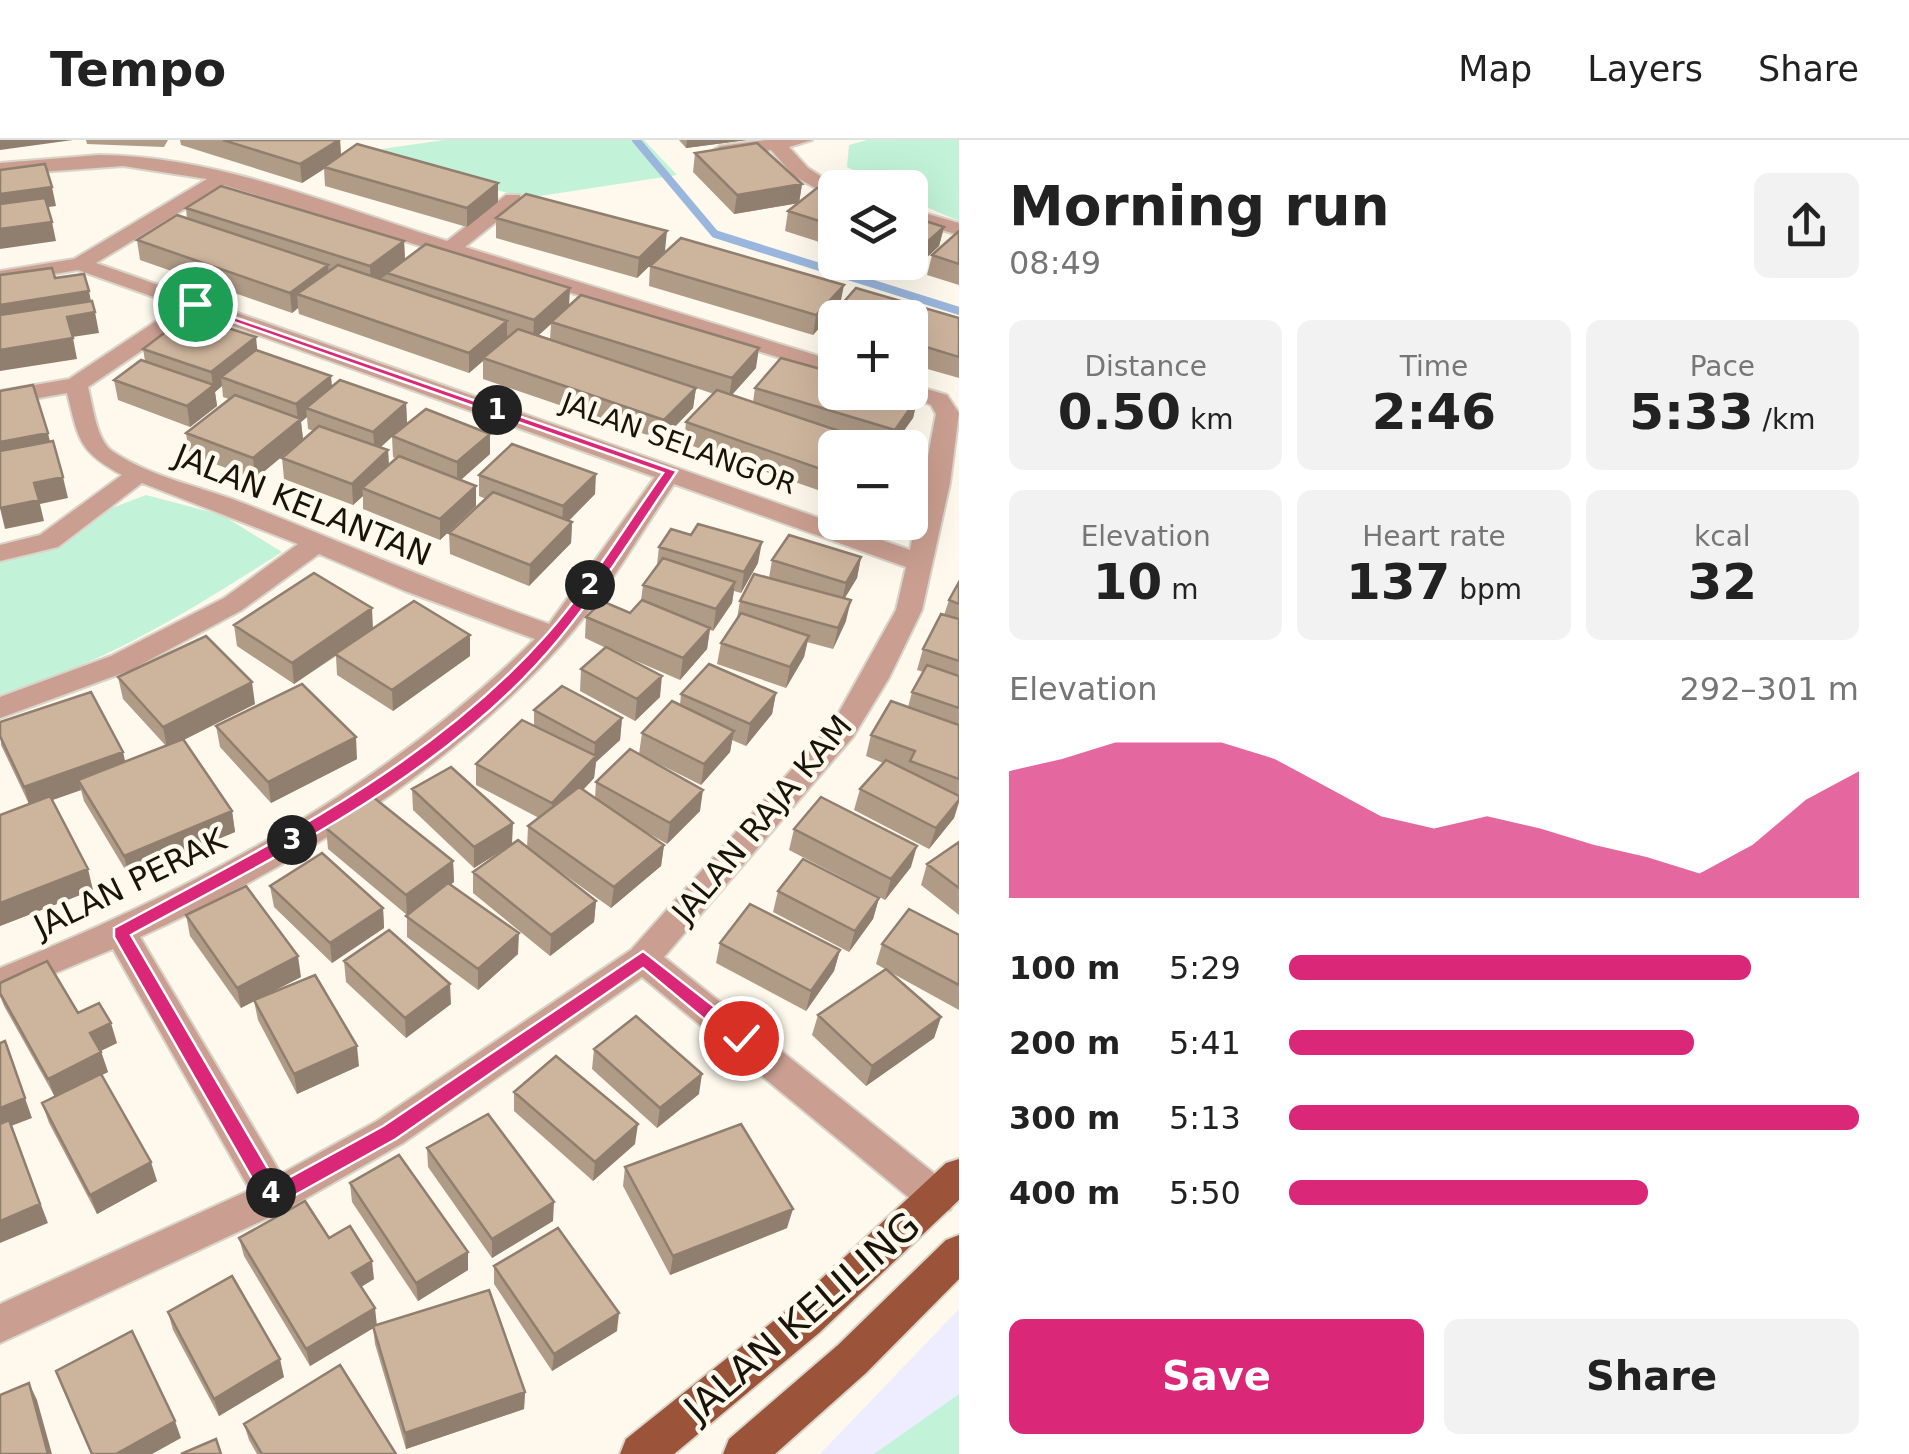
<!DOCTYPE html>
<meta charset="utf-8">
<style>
:root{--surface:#fff;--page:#f2f2f2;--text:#222;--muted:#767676;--line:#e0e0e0;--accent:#db2777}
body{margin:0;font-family:"DejaVu Sans",sans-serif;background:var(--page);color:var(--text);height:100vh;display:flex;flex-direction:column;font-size:38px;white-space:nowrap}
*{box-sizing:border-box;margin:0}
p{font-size:32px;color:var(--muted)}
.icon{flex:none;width:55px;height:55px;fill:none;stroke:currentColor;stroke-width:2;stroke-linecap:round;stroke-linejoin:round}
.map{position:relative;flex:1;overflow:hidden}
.panel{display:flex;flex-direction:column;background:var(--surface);width:950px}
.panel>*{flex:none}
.fabs{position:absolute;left:818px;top:30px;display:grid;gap:20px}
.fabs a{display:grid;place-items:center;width:110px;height:110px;border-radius:15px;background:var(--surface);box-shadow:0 10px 40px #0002;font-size:50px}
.pin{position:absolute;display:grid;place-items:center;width:85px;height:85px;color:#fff;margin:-42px;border:5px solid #fff;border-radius:50%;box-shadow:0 2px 10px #0007}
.km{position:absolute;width:50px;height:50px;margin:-25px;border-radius:50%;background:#222;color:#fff;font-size:28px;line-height:50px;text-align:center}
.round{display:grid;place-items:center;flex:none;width:105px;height:105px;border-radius:15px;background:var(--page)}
.headline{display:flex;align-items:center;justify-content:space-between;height:170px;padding:0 50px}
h1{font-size:55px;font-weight:600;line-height:75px}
.metrics{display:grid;grid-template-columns:repeat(3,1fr);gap:15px;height:170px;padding:10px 50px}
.metrics div{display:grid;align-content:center;border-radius:15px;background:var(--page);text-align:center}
.metrics b{font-size:50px;font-weight:600}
.metrics small{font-size:28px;font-weight:400}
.metrics p{font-size:28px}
.chart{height:280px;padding:20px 50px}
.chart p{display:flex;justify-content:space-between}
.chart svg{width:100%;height:180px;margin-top:10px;fill:var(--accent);opacity:.7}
.action{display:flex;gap:20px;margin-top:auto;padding:20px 50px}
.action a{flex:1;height:115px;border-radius:15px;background:var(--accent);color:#fff;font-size:40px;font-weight:600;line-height:115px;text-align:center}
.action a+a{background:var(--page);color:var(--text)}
ul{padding:0 50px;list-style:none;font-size:32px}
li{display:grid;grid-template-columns:160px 120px 1fr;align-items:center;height:75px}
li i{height:25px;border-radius:12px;background:var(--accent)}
header{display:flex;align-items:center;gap:60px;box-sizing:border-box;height:140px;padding:0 50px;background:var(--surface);border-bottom:2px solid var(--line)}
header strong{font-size:48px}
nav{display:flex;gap:55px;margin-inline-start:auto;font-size:35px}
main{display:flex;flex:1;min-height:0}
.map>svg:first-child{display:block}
.industrial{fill:#eeedff}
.green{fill:#c2f3d8}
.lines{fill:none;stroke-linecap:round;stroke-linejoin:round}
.stream{stroke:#9ab6dc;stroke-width:8}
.minor-casing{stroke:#d9d4c8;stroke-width:4}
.major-casing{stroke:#d9d4c8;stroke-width:4}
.minor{fill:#ca9f91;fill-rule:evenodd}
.major{fill:#9b5339;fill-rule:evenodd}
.wall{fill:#b09b87;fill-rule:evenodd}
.shaded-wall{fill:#907e6e}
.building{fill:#cdb49d;stroke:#907e6e;stroke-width:2.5}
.route{fill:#db2777;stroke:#fff;stroke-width:2.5}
.labels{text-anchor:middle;stroke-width:9;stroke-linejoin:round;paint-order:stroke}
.far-street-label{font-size:28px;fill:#191409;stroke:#fef9ec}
.street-label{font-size:32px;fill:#191409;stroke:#fef9ec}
.near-street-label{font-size:38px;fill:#191409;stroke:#fef9ec}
</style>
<header>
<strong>Tempo</strong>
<nav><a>Map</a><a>Layers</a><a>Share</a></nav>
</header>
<main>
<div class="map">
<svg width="959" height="1314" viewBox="0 0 959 1314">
<rect width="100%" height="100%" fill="#fef9ec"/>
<!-- industrial -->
<path class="industrial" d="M959,1169V1314H820Z"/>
<!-- green -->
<path class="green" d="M444,0H644L677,35L527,58L354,13Z
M867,0H959V81L910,60V48L886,47L847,27L849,5Z
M146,355L222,375L282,412C186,473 110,521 0,555V421L104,371Z
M959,1254V1314H874Z"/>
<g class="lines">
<!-- stream -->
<path class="stream" d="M636,0L715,94L959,171"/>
<defs>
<path id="minor" d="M765,0H812L789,7L808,28L839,48H835V59L794,36L771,10L720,18L711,12L720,6Z
M99,15C218,16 334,66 447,101L506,55H520V63L465,107L835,221V235L224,45L96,123L910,410L936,274L931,265L900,252H910V244L947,255L959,273L950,343L922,470L889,538L853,597L664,817L950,1046L956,1058L950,1070L937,1075L924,1070L642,837L403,1003L287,1069L0,1203V1164L250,1050L113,809L0,856V828C198,748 382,650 535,499L405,451L319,414L242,470L131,530L0,578V557L111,516L224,458L298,404L142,343L58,407L0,421V405L40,395L122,335C78,311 79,300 67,253L0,265V251L69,239L179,166L78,130L0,143V131L74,119L207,39L123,26L0,35V23ZM197,173L655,337L549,484C447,448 348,405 248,365C204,347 151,338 112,311C96,299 93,266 88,247ZM674,344L906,427L896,470L833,583L631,810L377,981L281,1034L140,797C295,726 446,632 561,505C605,456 637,398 674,344Z
M910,69L959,83V95L910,81Z"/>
<path id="major" d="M959,1019V1060L819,1193L674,1314H620L626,1299L791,1167L946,1023Z
M959,1095V1139L866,1233L775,1314H723L729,1299L838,1205L946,1100Z"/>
</defs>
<!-- minor casing -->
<use href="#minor" class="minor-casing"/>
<!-- major casing -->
<use href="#major" class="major-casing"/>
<!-- minor -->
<use href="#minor" class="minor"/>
<!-- major -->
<use href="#major" class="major"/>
</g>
<!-- wall -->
<path class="wall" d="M86,0H168L164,7L87,4Z
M180,0H340L341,16L498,43V62L467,87L325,46L324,29L302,43L181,5Z
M679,0H747L686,8Z
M695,13L802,44L799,63L734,74L693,32Z
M835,53V107L785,91L788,71Z
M186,68L404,101L405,120L569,165L756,228L732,255L753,262L755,248L918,257L913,278L892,308H835V356L684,303L686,282L714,254L696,248L693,268L662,300L483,239V221L469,233L299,174L298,168L292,173L140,120L137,100L187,79ZM551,184L550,200L538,196Z
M910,76L944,87L939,106L911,132L883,122H910Z
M496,78L665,111L637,138L496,98Z
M959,91V145L927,135L932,115Z
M650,126L840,165L813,195L649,146Z
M856,148L959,178V238L910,224V178H835V202L826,199L829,179Z
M143,209L257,210L332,247L406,263L407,283L490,294V314L461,340L476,346V366L440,400L363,369V356L353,365L284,339L282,318L314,291L308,289L307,277L301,282L303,299L255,339L189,314L186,293L229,259L223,257L222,246L215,252L217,266L190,287L118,260L114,240L145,221ZM392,297L393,317L397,319L389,325L388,310L380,308Z
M479,335L595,354L569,381L572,382L571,403L529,446L450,414L449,393L486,359L479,356Z
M659,407L758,423L741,453L734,451L732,463L713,491L710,490L707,509L680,540L613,511L660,557L635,581L580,551L581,529L606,508L585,498L586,477L630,473L641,461L643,445L657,425Z
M861,417L857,438L845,458L846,481L833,509L807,502L804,517L786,548L717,524L721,503L737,478L740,461L769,438L772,420Z
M959,442V663L954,678L929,709L854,670L860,649L883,623L866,616L871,595L908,567L912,552L923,532L917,530L923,509L944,475L949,460Z
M234,485L373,488L470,516L393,571L337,535L336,516L294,544L237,506Z
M118,537L255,564L184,600L232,671L235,692L129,736L84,661L81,650L52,660L93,750L0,786V675L29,664L1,605L0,582L125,622L166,606L123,559Z
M776,553L772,574L746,606L732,600L730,612L701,645L639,614L642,593L680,565L681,554Z
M534,570L622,578L620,600L596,622L594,638L583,650L595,658L596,642L700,671L667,704L641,689L664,705L661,726L611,768L527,708L528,686L539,678L476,645V624L534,586Z
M216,586L357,619L271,663L220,607Z
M412,649L512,704L596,761L594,782L550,816L473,753V732L511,705L474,728L413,670Z
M326,688L453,721L454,742L450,745L518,814L478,850L407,797V775L328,709Z
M794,689L911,727L885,760L789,710Z
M959,702V775L921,745L927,724Z
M270,746L383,768L384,788L332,823L274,767Z
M778,751L879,758L873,779L849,812L773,772Z
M186,775L301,837L266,855L359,926L297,954L258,880L254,861L241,868L190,796Z
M959,795V870L890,832L941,877L934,898L866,946L812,895L818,875L885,829L876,824L882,804Z
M720,803L840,810L834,831L806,871L716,823Z
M344,821L451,864L406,898L346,842Z
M0,843L78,873L117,903L101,911L108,932L102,935L157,1041L97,1074L49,983L42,963L55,957L4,866L0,856Z
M594,909L699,954L657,988L592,929Z
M514,952L635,1004L593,1041L514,971Z
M427,1008L553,1081L492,1118L428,1027Z
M625,1027L787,1088L670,1135L623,1046Z
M350,1043L468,1112V1130L418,1161L352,1062Z
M239,1098H329L374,1139L361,1147L377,1185L525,1252L524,1269L406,1309L375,1204L373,1188L310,1226L244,1116Z
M494,1126L617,1191L552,1231L494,1144Z
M168,1172L284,1237L219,1276L173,1190Z
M244,1284L396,1314H257L249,1300Z"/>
<!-- shaded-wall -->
<path class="shaded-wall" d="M0,0H73L0,10Z
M340,0L341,18L302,43L300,24Z
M687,0H747L686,8Z
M498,43V62L467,87V68Z
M802,44L799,63L734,74L737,55Z
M52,47L56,66L0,74V54Z
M52,82L56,101L0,109V89Z
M944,87L939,106L911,132L916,112Z
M667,91L665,111L637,138L639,118Z
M404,101L405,121L371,146L370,126Z
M328,125L330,145L297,154L298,168L292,173L290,153Z
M844,145L840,165L813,195L816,175Z
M570,148L569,168L533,200L534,180Z
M89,151L93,171L0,185V165Z
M95,172L99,193L72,197L67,177Z
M507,181V201L483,218V221L469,233V213Z
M256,197L258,217L221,237L222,246L215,252L217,266L190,287L187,266L213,246L211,232Z
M73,198L77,219L0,231V210Z
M759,208L756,228L729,258L732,238Z
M331,236L333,256L306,268L307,277L301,282L303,299L255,339L253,318L298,281L296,264Z
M696,248L693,268L662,300L664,280Z
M918,257L913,278L891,308L895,290Z
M406,263L407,283L375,312L373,292Z
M48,293L53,314L0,317V302Z
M490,294V314L457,343V322Z
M388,310L389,331L362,348L363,356L353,365L352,344Z
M596,334L595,354L562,387L563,366Z
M63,337L68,358L40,364L34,343Z
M476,346V366L440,400V379Z
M39,360L44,381L5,389L0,368Z
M572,382L571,403L529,446L530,425Z
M762,402L758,423L741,453L744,432Z
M861,417L857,438L841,464L846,443Z
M735,442L732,463L713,491L716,469Z
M851,460L846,481L833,509L838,488Z
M372,468L373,489L294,544L292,523Z
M710,488L707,509L680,540L683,518Z
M470,495V516L393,571L392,550Z
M809,496L804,517L786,548L790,527Z
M662,536L660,557L635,581L637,559Z
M252,542L255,564L167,608L163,587Z
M776,553L772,574L746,606L750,584Z
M622,578L620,600L596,622L594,638L551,684L552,663L594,619L595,603Z
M734,591L730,612L701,645L704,624Z
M356,597L357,619L271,663L268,642Z
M123,612L128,633L78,640L81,650L30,668L24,647Z
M703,650L700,671L667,704L670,683Z
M959,660L954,678L929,709L936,688Z
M232,671L235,692L129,736L124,716Z
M513,683L512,704L474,728V707Z
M664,705L661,726L611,768L614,747Z
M917,706L911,727L885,760L891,739Z
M453,721L454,742L407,776L406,755Z
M88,729L93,750L0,786V763Z
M879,758L873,779L849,812L855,791Z
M596,761L594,782L550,816L551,795Z
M383,768L384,788L332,823L330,803Z
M519,793L518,814L478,850V829Z
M840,810L834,831L806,871L811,851Z
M298,816L301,837L241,868L237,848Z
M450,844L451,864L406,898L405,878Z
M941,877L934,898L866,946L872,926Z
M111,883L117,903L96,913L90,893Z
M5,901L32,978L11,986L48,1083L0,1103V968Z
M357,906L359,926L297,954L294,934Z
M101,912L108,932L55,958L48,939Z
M702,934L699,954L657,988L660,968Z
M638,984L635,1004L593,1041L595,1022Z
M151,1022L157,1041L97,1074L90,1055Z
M554,1062L553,1081L492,1118V1099Z
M793,1069L787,1088L670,1135L673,1116Z
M468,1112V1130L418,1161L416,1143Z
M372,1121L374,1139L354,1151L352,1133Z
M375,1168L377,1186L310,1226L306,1209Z
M619,1173L617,1191L552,1231L554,1214Z
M280,1219L284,1237L219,1276L214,1259Z
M29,1243L37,1260L52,1314H48Z
M525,1252L524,1269L406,1309L405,1293Z
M175,1281L181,1298L152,1314H116Z"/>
<!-- building -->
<path class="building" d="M223,0H339L300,24Z
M757,3L802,44L737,55L695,13Z
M357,4L498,43L467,68L324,27Z
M45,24L52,47L0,54V30Z
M221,46L404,101L370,126L186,68Z
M817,48L835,53V86L788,71Z
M526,54L667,91L639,118L496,78Z
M45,58L52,82L0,89V64Z
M177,75L328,125L290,153L137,100Z
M910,76L944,87L916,112L910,110Z
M959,91V124L932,115Z
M681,98L844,145L816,175L650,126Z
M426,104L570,148L534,180L387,133Z
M338,125L507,181L469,213L297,154Z
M52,128L55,138L84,134L89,151L0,165V135Z
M856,148L959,178V217L910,202V178H835V181L829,179Z
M581,155L759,208L732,238L551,182Z
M92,161L95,172L67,177L73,198L0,210V175Z
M188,175L256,197L211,232L143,209Z
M518,189L696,248L664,280L483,218Z
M256,210L331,236L296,264L221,237Z
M781,218L835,233V252H902L918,257L895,290L755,248Z
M141,220L214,245L187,266L114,240Z
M340,240L406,263L373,292L306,268Z
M33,245L48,293L0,302V251Z
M717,250L890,308H835V334L686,282Z
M235,255L301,279L253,318L186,293Z
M426,269L490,294L457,322L392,296Z
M319,286L388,310L352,344L282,318Z
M53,301L63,337L34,343L39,360L0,368V311Z
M512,304L596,334L563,366L479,335Z
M399,316L476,346L440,379L362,348Z
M493,352L572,382L530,425L449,393Z
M698,384L762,402L744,432L659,407L671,389L691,395Z
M789,395L861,417L846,443L772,420Z
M663,418L735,442L716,469L643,445Z
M314,433L372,468L292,523L234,485Z
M754,434L851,460L838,488L740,461Z
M959,442V464L949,460Z
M642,460L710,488L683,518L586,477L602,461L630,473Z
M414,461L470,495L392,550L335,514Z
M741,473L809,496L790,527L721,503Z
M941,474L959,479V521L923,509Z
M206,496L252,542L163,587L118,537Z
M606,507L662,536L637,559L581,529Z
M709,524L776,553L750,584L681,554Z
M927,525L959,536V568L912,552Z
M302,544L356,597L268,642L216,586Z
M562,546L622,578L595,603L534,570Z
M91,552L123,612L24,647L0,596V582Z
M672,561L734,591L704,624L642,593Z
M891,561L959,585V639L910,621L915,611L871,595Z
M522,580L596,616L552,663L476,624Z
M183,599L232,671L124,716L78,640Z
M630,609L703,650L670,683L596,642Z
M886,620L959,656V660L936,688L860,649Z
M451,627L513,683L474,707L412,649Z
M579,647L664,705L614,747L528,686Z
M50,656L88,729L0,763V675Z
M373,657L453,721L406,755L326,688Z
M821,657L917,706L891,739L794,689Z
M518,700L596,761L551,795L473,732Z
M959,702V748L927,724Z
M322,713L383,768L330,803L270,746Z
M803,719L879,758L855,791L778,751Z
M448,743L519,793L478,829L406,776Z
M246,746L298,816L237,848L186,775Z
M750,764L840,810L811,851L720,803Z
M909,769L959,795V845L882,804Z
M389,790L450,844L405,878L344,821Z
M47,821L78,873L99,863L111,883L90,893L101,912L48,939L0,853V843Z
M886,829L941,877L872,926L818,875Z
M315,835L357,906L294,934L254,860Z
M636,876L702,934L660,968L594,909Z
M5,901L25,958L0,968V903Z
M556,916L638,984L595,1022L514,952Z
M101,934L151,1022L90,1055L42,963Z
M488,974L554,1062L492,1099L427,1008Z
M9,980L40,1064L0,1081V984Z
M741,984L793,1069L673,1116L625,1027Z
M399,1015L468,1112L416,1143L350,1043Z
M305,1061L329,1098L350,1086L372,1121L352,1133L375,1168L306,1209L239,1098Z
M558,1088L619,1173L554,1214L494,1126Z
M232,1136L280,1219L214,1259L168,1172Z
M489,1150L525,1252L405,1293L373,1186Z
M132,1191L175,1281L116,1314H92L56,1231Z
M340,1225L396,1314H262L244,1284Z
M29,1243L48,1314H0V1255Z
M216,1299L221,1314H181Z"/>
<!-- route -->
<path class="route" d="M191,162L677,331C639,387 602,447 559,499C448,634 282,713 131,795L277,1044L383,986L643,811L748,893V904H734L643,828L396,999L281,1063H266L114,797V788C268,705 429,627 547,494C590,445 625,386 663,333L191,167Z"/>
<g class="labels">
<!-- far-street labels -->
<g class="far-street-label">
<text transform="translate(679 303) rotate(20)" y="10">JALAN SELANGOR</text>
</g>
<!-- street labels -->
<g class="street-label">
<text transform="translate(303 365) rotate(22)" y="11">JALAN KELANTAN</text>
<text transform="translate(762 679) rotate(-50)" y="11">JALAN RAJA KAM</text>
<text transform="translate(130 743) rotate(-26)" y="11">JALAN PERAK</text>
</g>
<!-- near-street labels -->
<g class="near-street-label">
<text transform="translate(802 1177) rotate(-41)" y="13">JALAN KELILING</text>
</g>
</g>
</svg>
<div class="fabs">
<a><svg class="icon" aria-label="layers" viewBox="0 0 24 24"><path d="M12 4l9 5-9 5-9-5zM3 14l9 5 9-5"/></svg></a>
<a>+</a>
<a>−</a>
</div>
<div class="pin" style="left:195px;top:164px;background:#1e9e55"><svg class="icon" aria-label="arrive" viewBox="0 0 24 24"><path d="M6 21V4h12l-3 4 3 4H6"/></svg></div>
<div class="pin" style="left:741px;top:898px;background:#d93025"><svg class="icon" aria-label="check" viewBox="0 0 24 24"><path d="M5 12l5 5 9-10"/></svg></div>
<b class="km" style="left:497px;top:270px">1</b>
<b class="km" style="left:590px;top:445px">2</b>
<b class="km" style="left:292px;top:700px">3</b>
<b class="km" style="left:271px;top:1053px">4</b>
</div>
<section class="panel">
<div class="headline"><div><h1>Morning run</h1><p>08:49</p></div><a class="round"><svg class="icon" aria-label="share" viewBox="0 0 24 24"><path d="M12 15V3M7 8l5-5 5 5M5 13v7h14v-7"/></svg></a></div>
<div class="metrics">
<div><p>Distance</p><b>0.50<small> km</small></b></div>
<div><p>Time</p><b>2:46</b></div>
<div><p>Pace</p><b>5:33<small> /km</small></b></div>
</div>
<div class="metrics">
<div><p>Elevation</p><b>10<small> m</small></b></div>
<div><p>Heart rate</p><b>137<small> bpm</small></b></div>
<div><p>kcal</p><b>32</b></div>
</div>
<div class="chart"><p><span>Elevation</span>292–301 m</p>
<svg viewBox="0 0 160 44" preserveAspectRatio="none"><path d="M0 44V13L10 10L20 6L30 6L40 6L50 10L60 17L70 24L80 27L90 24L100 27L110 31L120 34L130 38L140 31L150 20L160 13V44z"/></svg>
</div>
<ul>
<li><b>100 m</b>5:29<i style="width:81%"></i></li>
<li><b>200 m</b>5:41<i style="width:71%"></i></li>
<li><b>300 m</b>5:13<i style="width:100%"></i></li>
<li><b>400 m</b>5:50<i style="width:63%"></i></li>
</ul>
<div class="action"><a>Save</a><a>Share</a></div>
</section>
</main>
